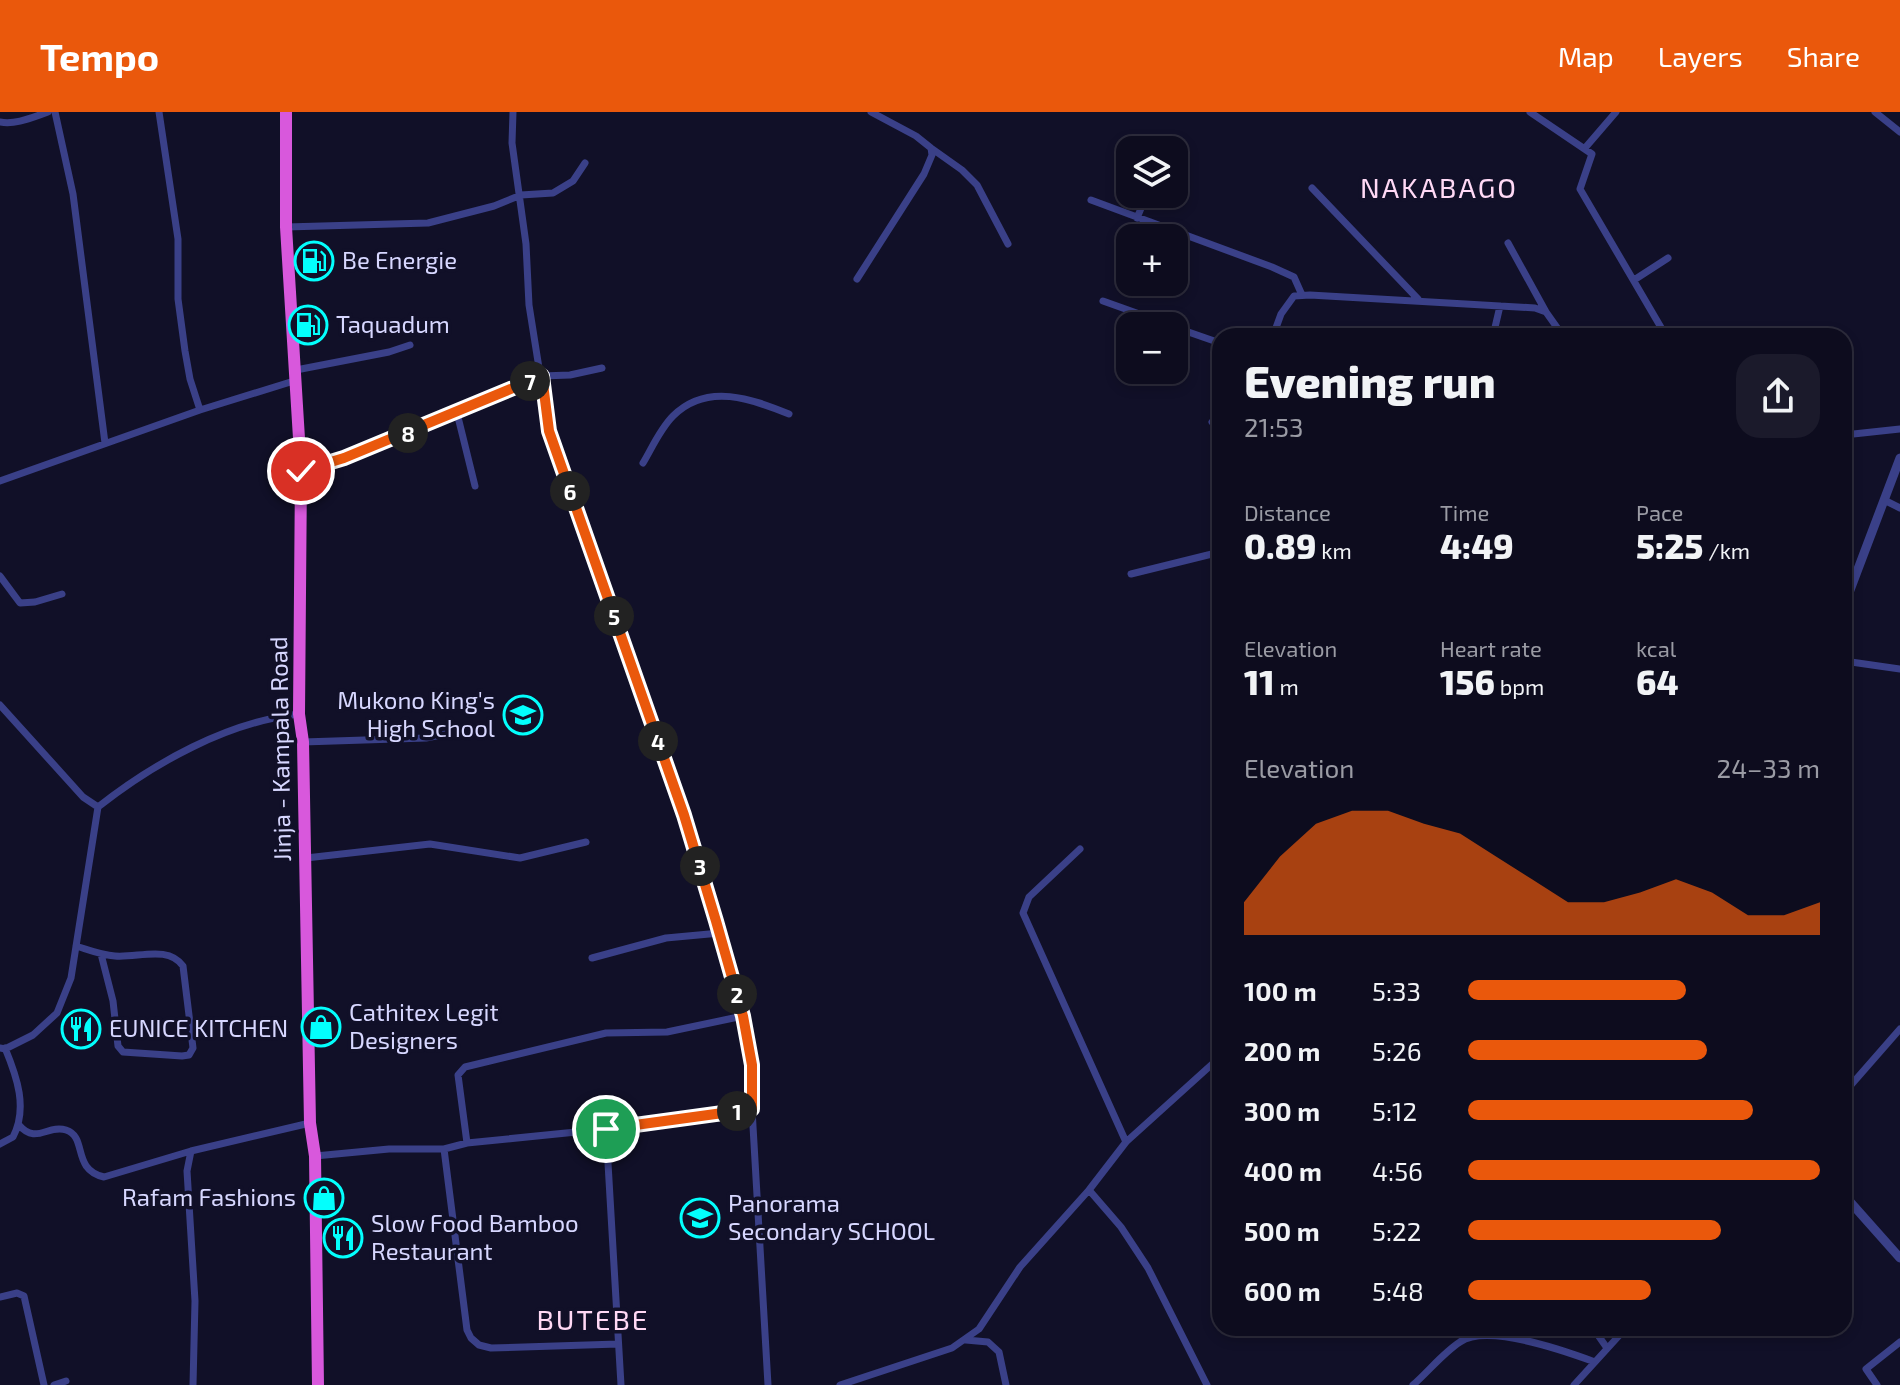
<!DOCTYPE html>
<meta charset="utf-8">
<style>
:root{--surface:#0d0c1e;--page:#1b1a2b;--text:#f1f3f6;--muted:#9a9ba4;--line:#2d2c3c;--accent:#ea580c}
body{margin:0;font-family:"Exo 2",sans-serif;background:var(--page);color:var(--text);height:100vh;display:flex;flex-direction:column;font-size:30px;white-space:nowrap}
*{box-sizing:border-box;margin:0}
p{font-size:26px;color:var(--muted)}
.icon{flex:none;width:44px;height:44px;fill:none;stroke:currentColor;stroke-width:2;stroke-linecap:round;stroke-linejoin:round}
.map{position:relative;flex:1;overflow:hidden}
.sheet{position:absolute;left:1212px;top:216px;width:640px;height:1008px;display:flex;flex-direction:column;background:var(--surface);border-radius:24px;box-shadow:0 4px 12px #0003,0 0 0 2px var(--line)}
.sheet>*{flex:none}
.tools{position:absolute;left:1116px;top:24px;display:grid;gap:16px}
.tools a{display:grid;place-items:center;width:72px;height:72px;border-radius:16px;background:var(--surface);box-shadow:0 4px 12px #0003,0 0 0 2px var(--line);font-size:40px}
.pin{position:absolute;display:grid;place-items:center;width:68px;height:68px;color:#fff;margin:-34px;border:4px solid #fff;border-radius:50%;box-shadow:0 2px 8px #0007}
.km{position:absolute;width:40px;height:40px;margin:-20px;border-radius:50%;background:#222;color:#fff;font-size:22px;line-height:40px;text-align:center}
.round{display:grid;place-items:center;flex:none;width:84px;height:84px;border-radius:24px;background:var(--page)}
.overview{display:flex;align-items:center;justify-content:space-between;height:136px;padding:0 32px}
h1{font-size:44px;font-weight:800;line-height:60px}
.figures{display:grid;grid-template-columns:repeat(3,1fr);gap:12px;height:136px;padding:8px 32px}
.figures div{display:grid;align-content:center}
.figures b{font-size:34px;font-weight:800}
.figures small{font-size:22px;font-weight:400}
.figures p{font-size:22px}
.chart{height:224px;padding:16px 32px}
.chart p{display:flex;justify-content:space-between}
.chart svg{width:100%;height:144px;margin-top:8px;fill:var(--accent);opacity:.7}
ul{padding:0 32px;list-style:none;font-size:26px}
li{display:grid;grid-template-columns:128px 96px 1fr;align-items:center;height:60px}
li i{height:20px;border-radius:10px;background:var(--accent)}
header{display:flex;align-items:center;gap:48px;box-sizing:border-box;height:112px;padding:0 40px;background:var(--accent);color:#fff}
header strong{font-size:38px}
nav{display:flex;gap:44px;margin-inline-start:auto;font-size:28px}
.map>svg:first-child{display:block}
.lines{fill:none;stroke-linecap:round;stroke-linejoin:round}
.minor{stroke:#3a4088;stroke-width:7}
.tertiary{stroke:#3a4088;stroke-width:9}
.trunk{stroke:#d858dc;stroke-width:12}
.route-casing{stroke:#fff;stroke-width:16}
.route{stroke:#ea580c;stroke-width:10}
.labels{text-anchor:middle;stroke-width:7;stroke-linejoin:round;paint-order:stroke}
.poi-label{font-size:24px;fill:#d7d7ff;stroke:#111028;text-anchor:start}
.street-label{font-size:24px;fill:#d7d7ff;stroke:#111028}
.quarter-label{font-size:28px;letter-spacing:2px;fill:#ffd9f5;stroke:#111028}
</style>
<header>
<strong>Tempo</strong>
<nav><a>Map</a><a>Layers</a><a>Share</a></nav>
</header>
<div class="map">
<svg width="1900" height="1273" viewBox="0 0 1900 1273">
<rect width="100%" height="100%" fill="#111028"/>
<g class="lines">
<!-- minor -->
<path class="minor" d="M55,0L73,82L105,331
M159,0L178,127V187L185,239L190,267L200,298
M513,0L512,31L526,132L529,193L549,319L684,703L716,809L743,904L752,953V997L768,1273
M1530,0L1592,42L1580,77L1666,224
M1875,0L1900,20
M0,10C16,13 33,5 48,0
M931,36L962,58L977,73L1008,132
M1585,36L1616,0
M1312,76L1418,187
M1091,88L1272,155L1294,165L1302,183
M1137,106L1147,82
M286,115L428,111L494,94L521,83L553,81L573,69L585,51
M1508,131L1546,200
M857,167L924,62L932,43L931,36L916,24L871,0
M1634,168L1668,146
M1103,189L1173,214
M1174,215L1220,231
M1273,224L1281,202L1294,184L1310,183L1535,196L1546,200L1563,224
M1493,224L1500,194
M1707,224L1717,219
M296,258L389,240L410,233
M457,301L475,374
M1212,310L1220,317
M1844,323L1900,317
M643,351C652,336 660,317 673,304C707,270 752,287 789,302
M301,359L344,346L542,264L570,263L602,256
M0,369L200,298L297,268
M1884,388L1900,396
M1131,462L1220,440
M0,464L20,491L35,490L62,482
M1844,549L1900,557
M0,593L83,685L98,695
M303,630L426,626L456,620
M1080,737L1029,785L1023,801L1126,1030
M306,746L430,732L520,746L586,730
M76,834C89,838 101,843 115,844C138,846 168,833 183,854L193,936L189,943L182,944L123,940L118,934L113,889L101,842
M592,846L666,826L720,821
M0,936L5,937L33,923L57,901L71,866L98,695C154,651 227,610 299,602
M1844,981L1900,917
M19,1013C36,1033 48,1012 66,1018C88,1025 71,1057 104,1065L191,1039
M606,1017L621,1273
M467,1031L458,963L465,955L606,921L667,920L743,904
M0,1032L13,1025C28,996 17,965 5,936
M444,1037L467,1218L471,1226L479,1233L491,1236L618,1232
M315,1044L389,1037H444L467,1031L606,1017L752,997
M1089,1078L1121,1115L1148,1156L1207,1273
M0,1185L17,1181L24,1184L44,1273
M1439,1216L1469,1226
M1593,1216L1607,1236
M1350,1217V1216
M966,1228L988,1230L999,1240L1006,1273
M54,1273L66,1269
M193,1273L195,1189L187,1059L191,1039L310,1011
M840,1273L952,1236L979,1217L1020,1155L1089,1078L1126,1030L1220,945
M1413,1273C1428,1260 1443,1241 1460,1230C1488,1211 1565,1239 1595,1250
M1574,1273L1626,1216
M1877,1273L1866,1257L1900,1230"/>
<!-- tertiary -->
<path class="tertiary" d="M1844,494L1900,346
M1844,1083L1900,1146"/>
<!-- trunk -->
<path class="trunk" d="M286,0V115L301,359L299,602L303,630L310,1011L315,1044L318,1273"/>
</g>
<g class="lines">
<defs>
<path id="route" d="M301,359L344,346L542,264L549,319L684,703L716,809L743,904L752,953V997L606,1017"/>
</defs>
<!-- route casing -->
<use href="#route" class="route-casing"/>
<!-- route -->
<use href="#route" class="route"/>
</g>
<!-- icons -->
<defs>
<symbol id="fuel-ring" viewBox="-11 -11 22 22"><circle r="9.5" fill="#111028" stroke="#03fffd" stroke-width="1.5"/><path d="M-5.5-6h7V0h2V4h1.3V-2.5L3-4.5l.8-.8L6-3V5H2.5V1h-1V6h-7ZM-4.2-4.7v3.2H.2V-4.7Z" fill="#03fffd"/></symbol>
<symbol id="school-ring" viewBox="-11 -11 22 22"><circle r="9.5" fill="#111028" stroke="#03fffd" stroke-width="1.5"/><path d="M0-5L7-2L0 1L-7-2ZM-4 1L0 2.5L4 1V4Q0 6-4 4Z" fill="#03fffd"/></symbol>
<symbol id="shop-ring" viewBox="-11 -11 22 22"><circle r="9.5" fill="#111028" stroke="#03fffd" stroke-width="1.5"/><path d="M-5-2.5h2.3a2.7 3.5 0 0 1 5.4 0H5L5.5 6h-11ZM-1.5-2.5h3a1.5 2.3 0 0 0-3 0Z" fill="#03fffd"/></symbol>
<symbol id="restaurant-ring" viewBox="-11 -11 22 22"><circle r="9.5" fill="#111028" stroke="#03fffd" stroke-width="1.5"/><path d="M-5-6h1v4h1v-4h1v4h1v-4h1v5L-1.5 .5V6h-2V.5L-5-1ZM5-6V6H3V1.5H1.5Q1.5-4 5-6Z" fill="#03fffd"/></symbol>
</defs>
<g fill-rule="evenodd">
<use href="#fuel-ring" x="292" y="127" width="44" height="44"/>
<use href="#fuel-ring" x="286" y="191" width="44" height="44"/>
<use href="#school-ring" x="501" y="581" width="44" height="44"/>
<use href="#shop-ring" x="299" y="893" width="44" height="44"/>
<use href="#restaurant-ring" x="59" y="895" width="44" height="44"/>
<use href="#shop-ring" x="302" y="1064" width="44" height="44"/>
<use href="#school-ring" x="678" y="1084" width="44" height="44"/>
<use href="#restaurant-ring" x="321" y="1104" width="44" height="44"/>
</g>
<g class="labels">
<!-- poi labels -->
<g class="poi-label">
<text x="342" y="157">Be Energie</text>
<text x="336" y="221">Taquadum</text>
<text x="495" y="597" text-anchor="end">Mukono King's<tspan x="495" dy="28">High School</tspan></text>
<text x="349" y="909">Cathitex Legit<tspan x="349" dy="28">Designers</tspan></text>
<text x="109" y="925">EUNICE KITCHEN</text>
<text x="296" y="1094" text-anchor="end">Rafam Fashions</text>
<text x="728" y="1100">Panorama<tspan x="728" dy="28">Secondary SCHOOL</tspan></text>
<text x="371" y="1120">Slow Food Bamboo<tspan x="371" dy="28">Restaurant</tspan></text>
</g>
<!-- street labels -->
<g class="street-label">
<text transform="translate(281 637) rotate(-91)" y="8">Jinja - Kampala Road</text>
</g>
<!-- quarter labels -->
<g class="quarter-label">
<text x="1439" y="86">NAKABAGO</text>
<text x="593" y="1218">BUTEBE</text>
</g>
</g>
</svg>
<div class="tools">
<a><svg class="icon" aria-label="layers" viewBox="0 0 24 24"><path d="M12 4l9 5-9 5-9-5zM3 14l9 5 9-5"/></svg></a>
<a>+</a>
<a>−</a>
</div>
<div class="pin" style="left:606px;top:1017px;background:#1e9e55"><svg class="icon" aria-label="arrive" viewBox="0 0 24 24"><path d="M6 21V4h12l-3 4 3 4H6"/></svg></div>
<div class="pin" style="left:301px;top:359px;background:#d93025"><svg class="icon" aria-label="check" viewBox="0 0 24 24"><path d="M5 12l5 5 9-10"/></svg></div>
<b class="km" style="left:737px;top:999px">1</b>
<b class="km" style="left:737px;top:882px">2</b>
<b class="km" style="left:700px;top:754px">3</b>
<b class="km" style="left:658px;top:629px">4</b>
<b class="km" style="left:614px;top:504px">5</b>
<b class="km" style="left:570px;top:379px">6</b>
<b class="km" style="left:530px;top:269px">7</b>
<b class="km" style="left:408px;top:321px">8</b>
<section class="sheet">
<div class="overview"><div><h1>Evening run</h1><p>21:53</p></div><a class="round"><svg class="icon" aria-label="share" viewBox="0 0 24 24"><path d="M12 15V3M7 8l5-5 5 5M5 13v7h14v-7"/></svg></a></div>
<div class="figures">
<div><p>Distance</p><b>0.89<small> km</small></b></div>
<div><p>Time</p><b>4:49</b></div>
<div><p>Pace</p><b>5:25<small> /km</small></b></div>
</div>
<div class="figures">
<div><p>Elevation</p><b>11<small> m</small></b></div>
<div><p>Heart rate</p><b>156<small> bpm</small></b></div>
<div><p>kcal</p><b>64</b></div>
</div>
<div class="chart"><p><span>Elevation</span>24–33 m</p>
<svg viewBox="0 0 160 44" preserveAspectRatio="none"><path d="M0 44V34L10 20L20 10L30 6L40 6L50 10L60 13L70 20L80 27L90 34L100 34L110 31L120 27L130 31L140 38L150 38L160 34V44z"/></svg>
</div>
<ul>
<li><b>100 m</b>5:33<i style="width:62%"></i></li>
<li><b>200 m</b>5:26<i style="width:68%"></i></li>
<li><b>300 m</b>5:12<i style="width:81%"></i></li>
<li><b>400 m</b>4:56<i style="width:100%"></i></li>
<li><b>500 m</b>5:22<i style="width:72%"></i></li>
<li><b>600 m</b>5:48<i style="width:52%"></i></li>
</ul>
</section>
</div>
